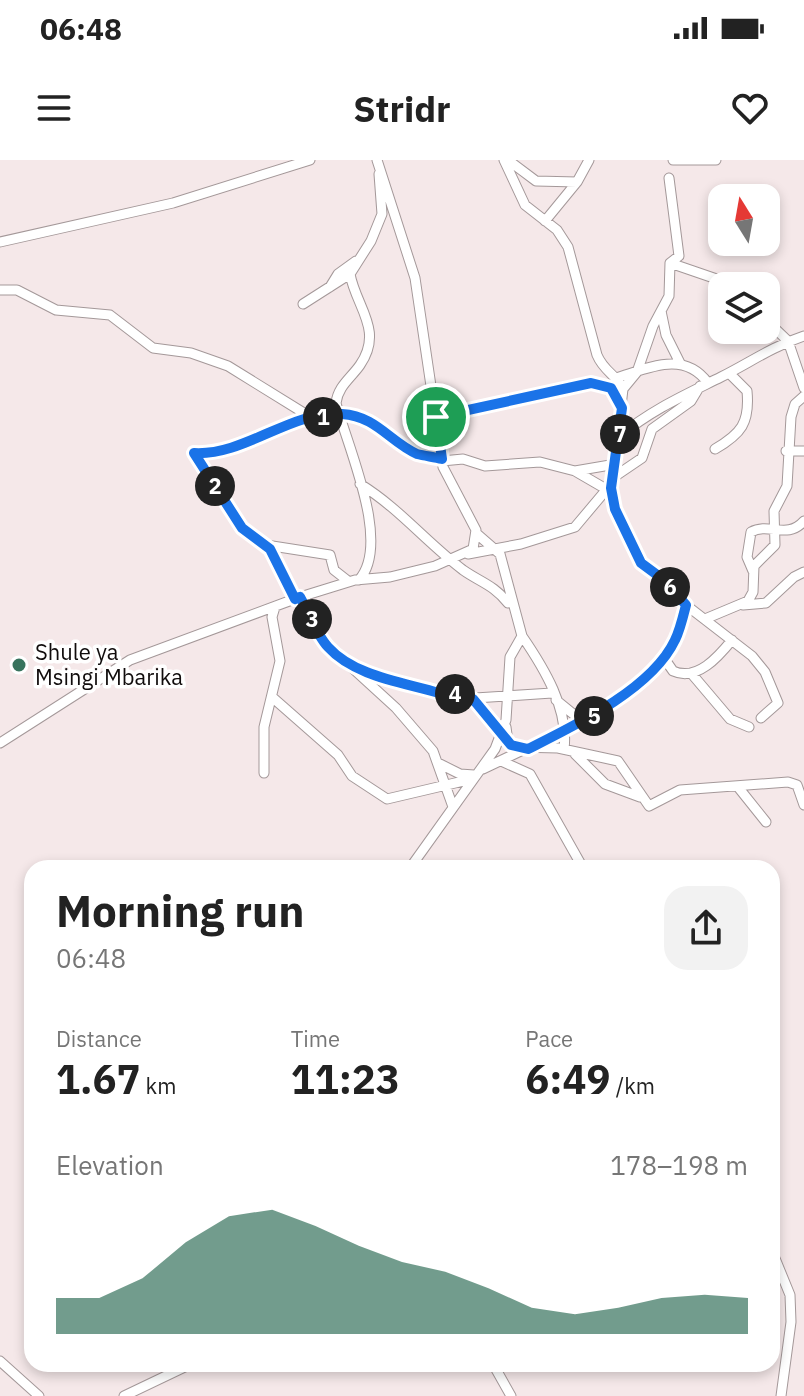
<!DOCTYPE html>
<meta charset="utf-8">
<style>
:root{--surface:#fff;--page:#f2f2f2;--text:#222;--muted:#767676;--accent:#37735d}
body{margin:0;font-family:"IBM Plex Sans",sans-serif;background:var(--page);color:var(--text);height:100vh;display:flex;flex-direction:column;font-size:30px;white-space:nowrap}
*{box-sizing:border-box;margin:0}
p{font-size:26px;color:var(--muted)}
.icon{flex:none;width:44px;height:44px;fill:none;stroke:currentColor;stroke-width:2;stroke-linecap:round;stroke-linejoin:round}
.map{position:relative;flex:1;overflow:hidden}
.side{position:absolute;left:24px;top:700px;width:756px;height:512px;display:flex;flex-direction:column;background:var(--surface);border-radius:24px;box-shadow:0 4px 12px #0003}
.side>*{flex:none}
.needle{width:52px;rotate:349deg}
.tools{position:absolute;left:708px;top:24px;display:grid;gap:16px}
.tools a{display:grid;place-items:center;width:72px;height:72px;border-radius:16px;background:var(--surface);box-shadow:0 4px 12px #0003;font-size:40px}
.pin{position:absolute;display:grid;place-items:center;width:68px;height:68px;color:#fff;margin:-34px;border:4px solid #fff;border-radius:50%;box-shadow:0 2px 8px #0007}
.km{position:absolute;width:40px;height:40px;margin:-20px;border-radius:50%;background:#222;color:#fff;font-size:22px;line-height:40px;text-align:center}
.round{display:grid;place-items:center;flex:none;width:84px;height:84px;border-radius:24px;background:var(--page)}
.head{display:flex;align-items:center;justify-content:space-between;height:136px;padding:0 32px}
h1{font-size:44px;font-weight:700;line-height:60px}
.stats{display:grid;grid-template-columns:repeat(3,1fr);gap:12px;height:136px;padding:8px 32px}
.stats div{display:grid;align-content:center}
.stats b{font-size:40px;font-weight:700}
.stats small{font-size:22px;font-weight:400}
.stats p{font-size:22px}
.chart{height:224px;padding:16px 32px}
.chart p{display:flex;justify-content:space-between}
.chart svg{width:100%;height:144px;margin-top:8px;fill:var(--accent);opacity:.7}
.status{display:flex;justify-content:space-between;align-items:center;height:56px;padding:0 40px;background:var(--surface);direction:ltr}
.status svg{height:22px;fill:currentColor}
header{display:flex;justify-content:space-between;align-items:center;height:104px;padding:0 32px;background:var(--surface);font-size:36px;font-weight:700}
.map>svg:first-child{display:block}
.lines{fill:none;stroke-linecap:round;stroke-linejoin:round}
.minor-casing{stroke:#a49899;stroke-width:11}
.minor{stroke:#fff;stroke-width:9}
.route-casing{stroke:#fff;stroke-width:16}
.route{stroke:#1a73e8;stroke-width:10}
.poi-dot{fill:#37735d;stroke:#fff;stroke-width:3}
.labels{text-anchor:middle;stroke-width:7;stroke-linejoin:round;paint-order:stroke}
.poi-label{font-size:22px;fill:#100c0c;stroke:#fff;text-anchor:start}
</style>
<div class="status"><b>06:48</b><svg viewBox="0 0 49 12"><path d="M0 12V9h3v3zM5 12V6h3v6zM10 12V3h3v9zM15 12V0h3v12zM26 1h20v11H26zM47 4h2v5h-2z"/></svg></div>
<header><svg class="icon" aria-label="menu" viewBox="0 0 24 24"><path d="M4 6h16M4 12h16M4 18h16"/></svg>Stridr<svg class="icon" aria-label="heart" viewBox="0 0 24 24"><path d="M12 20l-8-8c-3-5 5-10 8-4 3-6 11-1 8 4z"/></svg></header>
<div class="map">
<svg width="804" height="1236" viewBox="0 0 804 1236">
<rect width="100%" height="100%" fill="#f5e8e9"/>
<g class="lines">
<defs>
<path id="minor" d="M504,0L525,45L557,70L568,87L597,195C604,212 617,215 623,229L611,332L615,349L637,396L686,445L752,496L765,512L778,543L761,558
M508,0L536,21L577,22
M673,0H716
M545,61L577,22L589,0
M0,82L173,43L310,0
M670,103L737,126
M330,127L338,114L356,101
M0,130H17L56,150L110,155L153,188L191,193L228,206L312,258
M303,144L350,114
M661,151L666,175L680,203
M766,160L788,181L804,228
M616,218C649,208 684,190 708,223
M623,229L637,212L653,166L669,136L670,103L679,96L669,18
M436,257L591,223L611,228L621,244
M620,276C651,250 685,235 721,217C751,202 771,187 804,176
M715,289C741,274 750,263 747,231L729,213
M786,291H804
M442,301L463,299L485,306L540,302L575,311L616,304
M575,311L606,329
M614,317L642,298L652,269L691,241L700,226
M360,324C399,348 427,383 463,410C480,422 494,425 508,443
M266,385L330,395L334,410L348,421
M468,394L521,384L575,367L612,323
M753,411L747,397L751,372C769,362 787,380 804,361
M359,420C392,383 347,286 336,243C338,226 351,218 360,205C384,170 356,147 350,114L371,81L382,54L379,14
M300,437L326,484L396,548L433,591L453,647
M295,439L270,389L242,368L194,293C245,295 291,250 342,254C376,256 390,282 417,294C425,296 434,297 442,299
M743,445L766,443L794,417L804,412
M705,459L748,441L753,432L754,406L775,385L774,351L787,326L791,257L795,244L804,236
M522,476C544,508 569,549 564,589
M664,498L673,511C697,522 719,496 732,480
M357,510L439,533L452,530L460,539L552,533
M691,513L730,559L749,567
M272,537L338,595L352,616L387,639L472,619
M473,539L505,577
M556,540L583,562
M506,567L508,582L517,587L558,588L618,601L649,646L680,630L788,622L797,625L804,645
M0,583L130,500L300,437L355,420L390,417L435,406L473,389L476,370L443,307L415,118L377,0
M575,594L605,624L640,637
M501,601L530,614L583,708
M440,604L460,614L474,615
M483,609L592,557L625,533L664,498L676,479L686,445
M264,613V567L280,501L272,457L275,447
M738,627L766,662
M410,708L495,589L506,560L510,497L522,476L500,394L477,374
M772,1091L790,1135L791,1162L781,1236
M0,1201L39,1236
M493,1204L511,1236
M124,1236L191,1204"/>
</defs>
<!-- minor casing -->
<use href="#minor" class="minor-casing"/>
<!-- minor -->
<use href="#minor" class="minor"/>
</g>
<g class="lines">
<defs>
<path id="route" d="M591,223L611,228L622,248L611,328L615,349L641,403L664,420L686,445C683,457 680,470 675,480C652,529 574,566 528,589L511,585L473,539H460L451,529L439,533C402,522 354,516 328,487C316,474 309,453 300,437L295,439L270,389L242,368L194,293C245,296 291,250 342,254C376,256 390,282 417,294C425,296 434,297 442,299L436,257Z"/>
</defs>
<!-- route casing -->
<use href="#route" class="route-casing"/>
<!-- route -->
<use href="#route" class="route"/>
</g>
<!-- markers -->
<circle class="poi-dot" cx="19" cy="505" r="8"/>
<g class="labels">
<!-- poi labels -->
<g class="poi-label">
<text x="35" y="500">Shule ya<tspan x="35" dy="25">Msingi Mbarika</tspan></text>
</g>
</g>
</svg>
<div class="tools">
<a><svg class="needle" viewBox="-14 -14 28 28"><path d="M0-13l5 13h-10z" fill="#e53935"/><path d="M0 13l5-13h-10z" fill="#767676"/></svg></a>
<a><svg class="icon" aria-label="layers" viewBox="0 0 24 24"><path d="M12 4l9 5-9 5-9-5zM3 14l9 5 9-5"/></svg></a>
</div>
<div class="pin" style="left:436px;top:257px;background:#1e9e55"><svg class="icon" aria-label="arrive" viewBox="0 0 24 24"><path d="M6 21V4h12l-3 4 3 4H6"/></svg></div>
<b class="km" style="left:323px;top:257px">1</b>
<b class="km" style="left:215px;top:326px">2</b>
<b class="km" style="left:312px;top:459px">3</b>
<b class="km" style="left:455px;top:534px">4</b>
<b class="km" style="left:594px;top:556px">5</b>
<b class="km" style="left:670px;top:427px">6</b>
<b class="km" style="left:620px;top:274px">7</b>
<section class="side">
<div class="head"><div><h1>Morning run</h1><p>06:48</p></div><a class="round"><svg class="icon" aria-label="share" viewBox="0 0 24 24"><path d="M12 15V3M7 8l5-5 5 5M5 13v7h14v-7"/></svg></a></div>
<div class="stats">
<div><p>Distance</p><b>1.67<small> km</small></b></div>
<div><p>Time</p><b>11:23</b></div>
<div><p>Pace</p><b>6:49<small> /km</small></b></div>
</div>
<div class="chart"><p><span>Elevation</span>178–198 m</p>
<svg viewBox="0 0 160 44" preserveAspectRatio="none"><path d="M0 44V33L10 33L20 27L30 16L40 8L50 6L60 11L70 17L80 22L90 25L100 30L110 36L120 38L130 36L140 33L150 32L160 33V44z"/></svg>
</div>
</section>
</div>
